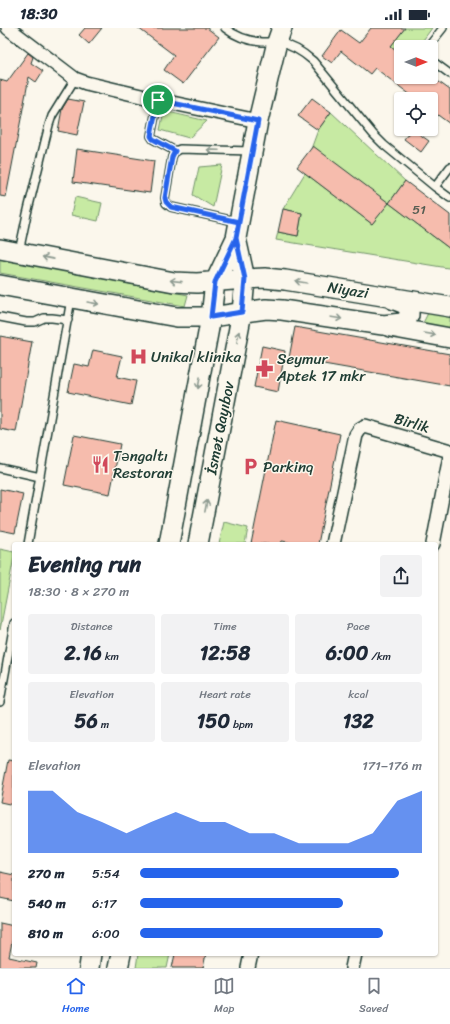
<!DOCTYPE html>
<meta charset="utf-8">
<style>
:root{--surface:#fff;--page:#f2f2f3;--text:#1f2937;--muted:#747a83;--line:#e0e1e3;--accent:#2563eb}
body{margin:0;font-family:Sriracha,sans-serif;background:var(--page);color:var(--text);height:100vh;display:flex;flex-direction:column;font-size:15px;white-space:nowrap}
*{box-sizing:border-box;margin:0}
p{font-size:13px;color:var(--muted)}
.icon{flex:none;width:22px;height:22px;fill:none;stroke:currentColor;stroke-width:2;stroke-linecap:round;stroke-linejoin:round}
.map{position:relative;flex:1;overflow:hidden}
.sheet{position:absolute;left:12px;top:514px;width:426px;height:414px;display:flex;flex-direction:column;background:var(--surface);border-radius:4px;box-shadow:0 1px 3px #0004}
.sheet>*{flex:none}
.needle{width:26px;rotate:90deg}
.controls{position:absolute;left:394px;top:12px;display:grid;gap:8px}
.controls a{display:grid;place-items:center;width:44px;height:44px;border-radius:4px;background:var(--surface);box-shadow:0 1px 3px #0004;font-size:20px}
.pin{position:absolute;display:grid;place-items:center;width:34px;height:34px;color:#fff;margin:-17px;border:2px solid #fff;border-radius:50%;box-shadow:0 1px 4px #0007}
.round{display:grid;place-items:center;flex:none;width:42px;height:42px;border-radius:4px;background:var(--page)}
.head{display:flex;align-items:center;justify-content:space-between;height:68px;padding:0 16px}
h1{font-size:22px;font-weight:800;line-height:30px}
.figures{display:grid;grid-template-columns:repeat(3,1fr);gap:6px;height:68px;padding:4px 16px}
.figures div{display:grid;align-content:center;border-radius:4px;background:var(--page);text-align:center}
.figures b{font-size:20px;font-weight:800}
.figures small{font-size:11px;font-weight:400}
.figures p{font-size:11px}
.chart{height:112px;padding:8px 16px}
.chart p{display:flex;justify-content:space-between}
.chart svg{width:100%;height:72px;margin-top:4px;fill:var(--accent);opacity:.7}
ul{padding:0 16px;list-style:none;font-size:13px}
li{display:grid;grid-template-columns:64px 48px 1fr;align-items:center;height:30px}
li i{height:10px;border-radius:5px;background:var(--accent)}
.status{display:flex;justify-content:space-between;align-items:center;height:28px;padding:0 20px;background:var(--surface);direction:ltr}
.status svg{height:11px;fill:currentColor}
.tab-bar{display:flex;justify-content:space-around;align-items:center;height:56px;border-top:1px solid var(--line);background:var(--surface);font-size:11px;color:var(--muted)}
.tab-bar a{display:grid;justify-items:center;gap:2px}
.tab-bar .active{color:var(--accent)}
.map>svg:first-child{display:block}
.green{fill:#c7eaa3;stroke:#73946c}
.building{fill:#f6bcad;stroke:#1f3d34}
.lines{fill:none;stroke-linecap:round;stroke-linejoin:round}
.lane-casing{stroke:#1f3d34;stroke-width:10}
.street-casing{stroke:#1f3d34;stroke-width:16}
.secondary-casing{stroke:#1f3d34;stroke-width:22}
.lane{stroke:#fbf7ec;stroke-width:7}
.street{stroke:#fbf7ec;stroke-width:13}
.secondary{stroke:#fbf7ec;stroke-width:19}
.oneway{stroke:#8d9a90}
.route-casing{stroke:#fff;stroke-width:8}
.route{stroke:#2563eb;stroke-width:5}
.labels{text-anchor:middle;stroke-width:3;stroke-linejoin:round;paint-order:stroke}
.number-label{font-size:13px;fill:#555d52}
.street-label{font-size:15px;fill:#1f3d34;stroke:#fbf7ec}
.poi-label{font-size:15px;fill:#1f3d34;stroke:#fbf7ec;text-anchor:start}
</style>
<div class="status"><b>18:30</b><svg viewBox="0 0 49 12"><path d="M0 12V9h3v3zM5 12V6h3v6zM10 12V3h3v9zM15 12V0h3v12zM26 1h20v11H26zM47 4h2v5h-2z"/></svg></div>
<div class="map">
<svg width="450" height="940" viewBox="0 0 450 940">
<rect width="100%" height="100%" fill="#fbf7ec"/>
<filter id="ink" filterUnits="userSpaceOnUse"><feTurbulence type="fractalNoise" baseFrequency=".025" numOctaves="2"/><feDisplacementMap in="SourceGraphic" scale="8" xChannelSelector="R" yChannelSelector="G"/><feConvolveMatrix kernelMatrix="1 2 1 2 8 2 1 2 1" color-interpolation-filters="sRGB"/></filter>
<g filter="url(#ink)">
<!-- green -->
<path class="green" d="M405,0H432L418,19H401V26L391,18Z
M164,83L207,93L189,110L160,102Z
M331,84L405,153L389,175L450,221V239L448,240L276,212L278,204L298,208L302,185L283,181L305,145L372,196L388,175L311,121L318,102Z
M222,137L213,179L193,167L199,139Z
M75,169L102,175L98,193L71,187Z
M0,231L188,267L185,278L0,245Z
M428,285L450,289V300L423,295Z
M224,494L248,500L245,516H219Z
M0,521L14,524V529L0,602Z
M138,926H170L167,940H136Z"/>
<!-- building -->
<path class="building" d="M85,0H102L89,16L79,7Z
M138,0H207L219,9L183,56L164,42L174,27Z
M371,0H405L391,18L401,26V49H432L450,62V96L431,82V71H416L375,40L370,46L341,23L332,35L322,28L341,2L359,15Z
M28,25L33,29L31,35L43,43L36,54L29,49L6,169L0,168V52L7,54Z
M312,70L331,84L318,102L298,88Z
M68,71L84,74L77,107L58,103L62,81Z
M412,101L429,113L421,124L404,111Z
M313,118L389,175L372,196L297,139Z
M77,121L154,133L150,165L73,154Z
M405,153L450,187V221L389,175Z
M283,181L302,185L298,208L278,204Z
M295,299L450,326V358L289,330Z
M0,308L32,314L16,404L0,401Z
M262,318L285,323L278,364L254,359Z
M93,322L122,328L117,349L136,353L131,377L68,364L74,336L89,339Z
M276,392L340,406L318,516H298L282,513L281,516H251Z
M74,407L120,416L110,466L64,457Z
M0,461L23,466L15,505L0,502Z
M8,732L14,733V777L0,774Z
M0,844L14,847V873L0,870Z
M0,895L14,898V904L9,929L37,935L36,940H0Z
M175,926H206L203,940H172Z"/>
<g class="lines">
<defs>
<path id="lane" d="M225,0C235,8 249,13 262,14C267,14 273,14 278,14C291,17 303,24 313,33L373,106L384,117L435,159
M428,19L443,0
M431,32L450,46
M158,72L151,108L153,111L175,123
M450,139L435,159L450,170
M239,194L171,179L166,175L165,170L172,129L175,123L180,121L251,123
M19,224L27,186L49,97L52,88L75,51
M0,289L26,294H35L44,290H52L68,292
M0,440L40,449
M28,516L71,271
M0,674L14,595"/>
<path id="street" d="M8,0L75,51L86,55L158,72L258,93
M333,516L356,407L360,401L365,398L450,423
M433,516L450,428
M248,940L251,926
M352,940L355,926"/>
<path id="secondary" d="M0,221L174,254L197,255L245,251L265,250L285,252L450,279
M0,257L177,289H211L266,281L282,282L383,297L402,295L406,293L409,287V281L405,276L392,271
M390,299L450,310
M169,516L211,289L215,254L236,210L258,93L277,14L282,0
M198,516L242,284L245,251L236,210
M89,940L91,926
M118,940L121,926"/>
</defs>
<!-- lane casing -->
<use href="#lane" class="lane-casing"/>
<!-- street casing -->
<use href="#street" class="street-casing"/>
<!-- secondary casing -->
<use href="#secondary" class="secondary-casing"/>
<!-- lane -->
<use href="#lane" class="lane"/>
<!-- street -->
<use href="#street" class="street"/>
<!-- secondary -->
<use href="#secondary" class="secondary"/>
</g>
<!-- one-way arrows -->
<defs><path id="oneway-shaft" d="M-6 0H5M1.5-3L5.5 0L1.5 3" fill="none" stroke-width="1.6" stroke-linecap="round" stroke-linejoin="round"/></defs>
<g class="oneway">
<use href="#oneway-shaft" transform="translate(213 122) rotate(-178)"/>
<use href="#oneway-shaft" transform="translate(48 230) rotate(-169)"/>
<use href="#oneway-shaft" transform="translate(176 253) rotate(-174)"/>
<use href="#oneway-shaft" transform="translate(301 254) rotate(-171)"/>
<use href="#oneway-shaft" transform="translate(93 275) rotate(10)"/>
<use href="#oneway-shaft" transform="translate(336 290) rotate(9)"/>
<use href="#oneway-shaft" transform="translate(430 306) rotate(10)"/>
<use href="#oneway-shaft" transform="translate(238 309) rotate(-79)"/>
<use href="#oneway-shaft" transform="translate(199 355) rotate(100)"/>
<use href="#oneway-shaft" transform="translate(206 478) rotate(-79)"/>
</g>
</g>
<g class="lines" filter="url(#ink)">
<defs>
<path id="route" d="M158,72L151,108L153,111L175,123L172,129L165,170L166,174L171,179L239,194L236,210L215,254L211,289L242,284L245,251L236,210L258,93L158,72"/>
</defs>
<!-- route casing -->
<use href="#route" class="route-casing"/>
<!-- route -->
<use href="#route" class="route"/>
</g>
<!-- icons -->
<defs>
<symbol id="hospital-bare" viewBox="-9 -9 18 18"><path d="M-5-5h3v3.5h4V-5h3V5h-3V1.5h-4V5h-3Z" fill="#d1495b" stroke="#fbf7ec" stroke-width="2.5" paint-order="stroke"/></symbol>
<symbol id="pharmacy-bare" viewBox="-9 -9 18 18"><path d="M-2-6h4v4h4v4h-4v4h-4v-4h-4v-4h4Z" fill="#d1495b" stroke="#fbf7ec" stroke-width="2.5" paint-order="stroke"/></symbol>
<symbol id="restaurant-bare" viewBox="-9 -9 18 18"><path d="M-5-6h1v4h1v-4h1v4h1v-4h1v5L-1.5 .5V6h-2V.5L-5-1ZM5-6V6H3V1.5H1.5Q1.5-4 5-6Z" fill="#d1495b" stroke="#fbf7ec" stroke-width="2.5" paint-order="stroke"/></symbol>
<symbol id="parking-bare" viewBox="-9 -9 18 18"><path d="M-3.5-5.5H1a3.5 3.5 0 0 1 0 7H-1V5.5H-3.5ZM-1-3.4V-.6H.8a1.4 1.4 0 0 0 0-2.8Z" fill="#d1495b" stroke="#fbf7ec" stroke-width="2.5" paint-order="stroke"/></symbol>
</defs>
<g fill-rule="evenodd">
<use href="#hospital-bare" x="126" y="316" width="25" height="25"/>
<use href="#pharmacy-bare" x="252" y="328" width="25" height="25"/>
<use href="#restaurant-bare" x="88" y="424" width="25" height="25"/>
<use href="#parking-bare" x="238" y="426" width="25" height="25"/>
</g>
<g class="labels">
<!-- number labels -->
<g class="number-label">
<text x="419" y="186">51</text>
</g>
<!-- street labels -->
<g class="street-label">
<text transform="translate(348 262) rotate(9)" y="5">Niyazi</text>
<text transform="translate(412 395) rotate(16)" y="5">Birlik</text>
<text transform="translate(220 400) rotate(-79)" y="5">İsmət Qayıbov</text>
</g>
<!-- poi labels -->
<g class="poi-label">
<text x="151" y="334">Unikal klinika</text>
<text x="277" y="336">Seymur<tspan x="277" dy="17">Aptek 17 mkr</tspan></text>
<text x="113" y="433">Tәngaltı<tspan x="113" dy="17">Restoran</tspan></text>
<text x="263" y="444">Parkinq</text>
</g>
</g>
</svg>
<div class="controls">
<a><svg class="needle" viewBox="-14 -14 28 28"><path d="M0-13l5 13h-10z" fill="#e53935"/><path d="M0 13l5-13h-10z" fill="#747a83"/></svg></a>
<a><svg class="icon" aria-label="locate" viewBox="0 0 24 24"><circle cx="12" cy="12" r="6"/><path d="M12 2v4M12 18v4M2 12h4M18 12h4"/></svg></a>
</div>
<div class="pin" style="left:158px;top:72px;background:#1e9e55"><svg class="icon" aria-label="arrive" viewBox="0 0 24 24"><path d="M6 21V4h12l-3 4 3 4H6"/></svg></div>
<section class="sheet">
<div class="head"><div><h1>Evening run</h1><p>18:30 · 8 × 270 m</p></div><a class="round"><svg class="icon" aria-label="share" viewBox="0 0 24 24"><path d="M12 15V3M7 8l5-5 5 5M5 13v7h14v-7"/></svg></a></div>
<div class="figures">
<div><p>Distance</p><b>2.16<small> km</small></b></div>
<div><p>Time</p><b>12:58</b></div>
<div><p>Pace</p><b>6:00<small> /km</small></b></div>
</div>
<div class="figures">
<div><p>Elevation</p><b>56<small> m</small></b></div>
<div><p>Heart rate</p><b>150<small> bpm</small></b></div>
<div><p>kcal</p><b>132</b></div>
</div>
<div class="chart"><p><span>Elevation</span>171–176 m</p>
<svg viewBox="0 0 160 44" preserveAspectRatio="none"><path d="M0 44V6L10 6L20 19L30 25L40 32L50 25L60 19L70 25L80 25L90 32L100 32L110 38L120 38L130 38L140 32L150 12L160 6V44z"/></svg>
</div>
<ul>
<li><b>270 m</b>5:54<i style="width:92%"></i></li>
<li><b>540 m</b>6:17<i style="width:72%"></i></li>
<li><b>810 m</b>6:00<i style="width:86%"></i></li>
</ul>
</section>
</div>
<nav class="tab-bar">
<a class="active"><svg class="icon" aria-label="home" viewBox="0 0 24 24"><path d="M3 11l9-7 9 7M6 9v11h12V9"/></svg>Home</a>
<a><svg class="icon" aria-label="map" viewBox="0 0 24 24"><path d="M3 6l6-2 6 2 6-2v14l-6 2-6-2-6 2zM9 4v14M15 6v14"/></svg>Map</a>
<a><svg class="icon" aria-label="saved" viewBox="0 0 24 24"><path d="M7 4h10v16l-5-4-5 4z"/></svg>Saved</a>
</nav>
